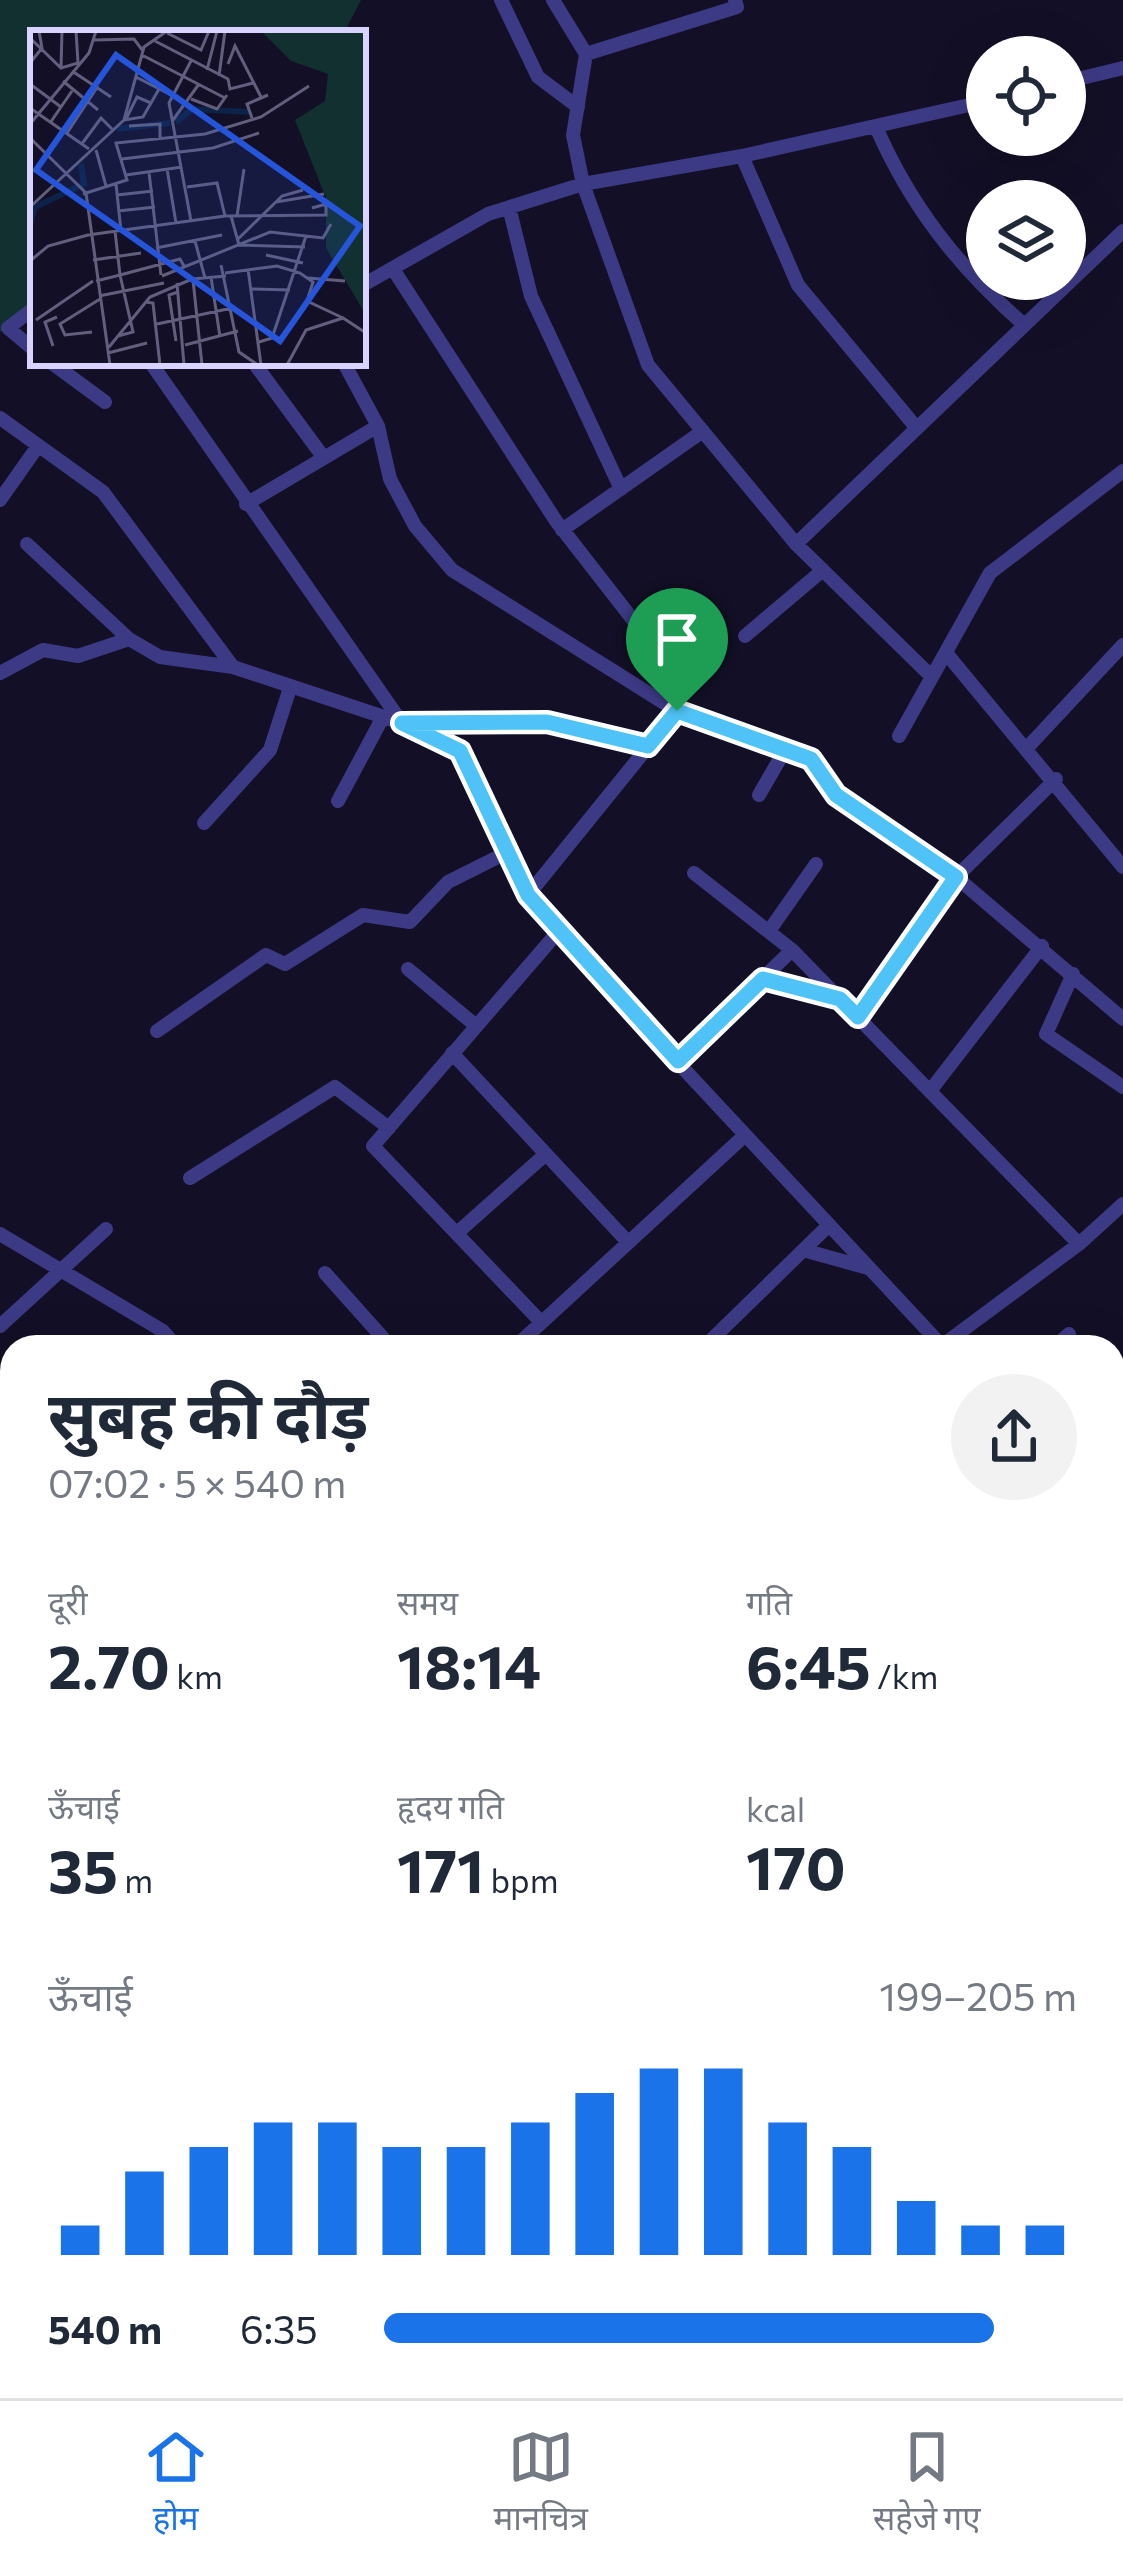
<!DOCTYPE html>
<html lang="hi">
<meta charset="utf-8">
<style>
:root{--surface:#fff;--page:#f2f2f3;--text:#1f2937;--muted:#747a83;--line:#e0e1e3;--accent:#1a73e8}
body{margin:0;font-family:Commissioner,"Noto Sans Devanagari",sans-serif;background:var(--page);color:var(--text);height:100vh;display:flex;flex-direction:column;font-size:45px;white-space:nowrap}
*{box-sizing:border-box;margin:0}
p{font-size:39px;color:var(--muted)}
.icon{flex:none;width:66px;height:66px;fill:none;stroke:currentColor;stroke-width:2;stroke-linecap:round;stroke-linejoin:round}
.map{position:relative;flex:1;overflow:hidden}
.panel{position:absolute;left:0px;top:1335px;width:1125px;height:1065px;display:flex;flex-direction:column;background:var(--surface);border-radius:36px 36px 0 0;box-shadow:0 12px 48px #0002}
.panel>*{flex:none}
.buttons{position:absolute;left:966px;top:36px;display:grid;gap:24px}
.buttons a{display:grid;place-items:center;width:120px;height:120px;border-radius:50%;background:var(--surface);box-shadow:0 12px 48px #0002;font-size:60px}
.pin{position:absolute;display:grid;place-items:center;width:102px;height:102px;color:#fff;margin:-123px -51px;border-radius:50% 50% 50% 0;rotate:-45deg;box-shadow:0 0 12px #0007}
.pin .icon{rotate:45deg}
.round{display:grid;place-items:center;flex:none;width:126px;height:126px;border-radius:63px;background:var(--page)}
.overview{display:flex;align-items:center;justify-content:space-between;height:204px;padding:0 48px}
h1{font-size:66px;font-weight:700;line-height:90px}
.stats{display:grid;grid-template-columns:repeat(3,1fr);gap:18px;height:204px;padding:12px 48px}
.stats div{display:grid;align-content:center}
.stats b{font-size:60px;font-weight:700}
.stats small{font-size:33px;font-weight:400}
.stats p{font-size:33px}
.chart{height:336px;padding:24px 48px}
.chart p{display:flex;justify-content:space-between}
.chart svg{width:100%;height:216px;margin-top:12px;stroke:var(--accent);stroke-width:6}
ul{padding:0 48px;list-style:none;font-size:39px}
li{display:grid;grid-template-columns:192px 144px 1fr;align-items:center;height:90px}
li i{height:30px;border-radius:15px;background:var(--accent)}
.tab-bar{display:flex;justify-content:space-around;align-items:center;height:168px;border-top:3px solid var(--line);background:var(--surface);font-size:33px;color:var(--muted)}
.tab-bar a{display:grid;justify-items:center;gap:6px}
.tab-bar .current{color:var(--accent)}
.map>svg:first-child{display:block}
.green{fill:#12302f}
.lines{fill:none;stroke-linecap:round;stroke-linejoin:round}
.stream{stroke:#0c2248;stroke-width:6}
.minor{stroke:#3d3a85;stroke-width:14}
.tertiary{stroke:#3d3a85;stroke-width:18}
.route-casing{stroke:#fff;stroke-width:24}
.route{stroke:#4fc3f7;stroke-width:15}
.inset-river{fill:none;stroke:#0c2248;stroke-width:6}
.inset-road{fill:none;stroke:#625e7d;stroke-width:3}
.view{fill:#2655da;fill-opacity:0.15;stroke:#2655da;stroke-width:6}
.inset-edge{fill:none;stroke:#d9d4ff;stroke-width:6}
</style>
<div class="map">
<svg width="1123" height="2398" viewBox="0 0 1123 2398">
<rect width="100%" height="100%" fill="#130f26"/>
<!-- green -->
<path class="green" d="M0,0H361L344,33H33V309L0,332Z"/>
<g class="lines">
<!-- stream -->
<path class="stream" d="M0,1650L12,1660
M1113,2064L1123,2072"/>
<!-- minor -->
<path class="minor" d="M501,0L538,77L578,107
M553,0L586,54
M735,0L737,7L586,54L573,135L583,184L648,365L796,544L931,676
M1065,82L1123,68
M876,127C911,207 958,266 1022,323
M742,156L798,285L915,426
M509,207L531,296L621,489
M393,269L556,521L658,652L677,711L528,895
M363,285L488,214L583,184L742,156L987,101
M33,309L8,328L33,349
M52,363L105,402
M151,363L402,723L460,751L528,895L557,933L943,1347
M254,363L324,458
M344,363L378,426L390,479L415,526L452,570L677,711L811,759L836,795L956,877L1123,1019
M0,418L103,492L233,667
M0,500L38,446
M246,504L378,426
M562,530L703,431
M27,544L129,639L160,657L233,667L402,723L547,722L648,746
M796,544L1123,231
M745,636L823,570
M946,653L1123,867
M0,673L43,650L78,656L129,639
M899,736L990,573L1123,471
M1026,749L1123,645
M759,795L785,750
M338,801L383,717
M204,823L270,750L290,688
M694,873L792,950L1079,1244
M769,931L816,864
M408,969L475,1025
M1073,974L1046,1034L1123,1087
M762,979L839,998
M858,1017L956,877L1056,779
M157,1031L266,955L285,964L363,915L410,922L448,882L508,852
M452,1053L626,1240
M678,1061L792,950
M930,1091L1042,946
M190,1178L335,1087L389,1128
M457,1233L546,1154
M0,1234L163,1331L177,1347
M803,1250L868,1268
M325,1273L391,1347
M540,1321L373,1146L557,933
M0,1326L106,1229
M515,1347L743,1137
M704,1347L829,1225
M940,1347L1079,1244L1123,1204
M1054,1347L1069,1334
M0,1390L12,1394
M1113,1507L1123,1498
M1113,1535L1123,1546
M1113,1577L1123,1568
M0,1695L12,1694
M4,1838L12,1887
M8,2179L12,2211
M1113,2220L1123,2222
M32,2388L33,2398
M296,2388L298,2398
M439,2398V2388
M751,2398V2388"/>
<!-- tertiary -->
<path class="tertiary" d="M1113,1887L1123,1878
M1113,1921L1123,1909
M961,2398L962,2388
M994,2398L995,2388"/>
</g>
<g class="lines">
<defs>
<path id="route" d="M677,711L811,759L836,795L956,877L858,1017L840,999L763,979L678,1061L528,895L460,751L402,723L547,722L648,746Z"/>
</defs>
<!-- route casing -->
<use href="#route" class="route-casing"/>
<!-- route -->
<use href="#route" class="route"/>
</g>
<!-- overview -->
<g transform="translate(30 30)">
<rect width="336" height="336" fill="#130f26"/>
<path d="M231,1H336V285L296,218V168L265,90L295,71L298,44L261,31Z" fill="#12302f"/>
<path class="inset-river" d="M146,92L162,79L219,82M87,99L140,93M0,194L5,177L54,154L51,134"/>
<path class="inset-road" d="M137,3L171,20L179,1M0,8L31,38L48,33L46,1M64,10L104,9L113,21M125,11L198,49L200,59L223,53M112,25L195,68M161,31L139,73L161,191M0,33L12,18L9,1M198,34L205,16L231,67M31,38L32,1M177,40L187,1M42,41L81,67M189,46L195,1M106,47L143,66M33,51L68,80M0,54L31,77M161,69L187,79L197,65M0,78L59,119M222,88L217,74L238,65M96,89L107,67L121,73M94,90L113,87L129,59M143,90L169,54M20,93L42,61M0,94L59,23L66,1M99,96L130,94V108M37,103L68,56M0,108L56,163L80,335M51,115L71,88L82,99M66,120L76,156M92,129L183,118L229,103M137,139L146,193M119,142L131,245M96,145L152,137M86,154L91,201M157,157L187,153L195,186M53,164L97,150L86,113L175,104L231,87L279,56M87,165L123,161M246,172L294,164M0,177L94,90L114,17L137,1M88,181L125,177M201,186L209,215L275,217M207,186L214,139M85,201L90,245L150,229L154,236M208,209L252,166L273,160M165,211L175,248M126,218L192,205M236,225L273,233M63,230L111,223M0,231L18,216L58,205L195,186L296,185V174L282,178M191,235L209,322L228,335M218,239L231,335M195,243L247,236L270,243L283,252L277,271L313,288M132,246L240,202L293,208L301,194M181,247L190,307M278,248L315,251M163,250L172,335M66,251L90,245L103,302L88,306M147,253L154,335M222,259L260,260M69,266L134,253M115,272L123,273L130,335M6,290L63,251M127,294L202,278M62,302L35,305L30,294L70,269M146,311L139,265L148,262M229,312L242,308L276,206M155,315L208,301M23,316L15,292L27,287M79,317L120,267L162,249L196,246M78,323L117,313M257,335L276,300L313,288L336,303"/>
<path class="view" d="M86,25L330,196L250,311L6,140Z"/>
<rect width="336" height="336" class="inset-edge"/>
</g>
</svg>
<div class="buttons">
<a><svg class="icon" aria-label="locate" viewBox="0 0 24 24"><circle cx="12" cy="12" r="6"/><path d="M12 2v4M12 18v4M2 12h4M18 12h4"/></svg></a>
<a><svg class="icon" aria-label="layers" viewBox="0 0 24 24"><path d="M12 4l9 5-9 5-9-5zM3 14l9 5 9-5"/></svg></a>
</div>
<div class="pin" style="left:677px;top:711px;background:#1e9e55"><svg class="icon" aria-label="arrive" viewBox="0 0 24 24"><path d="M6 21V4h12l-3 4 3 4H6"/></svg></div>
<section class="panel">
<div class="overview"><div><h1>सुबह की दौड़</h1><p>07:02 · 5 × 540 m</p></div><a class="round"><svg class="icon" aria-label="share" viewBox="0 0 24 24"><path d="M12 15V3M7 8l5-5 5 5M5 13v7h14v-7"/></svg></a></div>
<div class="stats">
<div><p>दूरी</p><b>2.70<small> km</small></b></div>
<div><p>समय</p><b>18:14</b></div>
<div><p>गति</p><b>6:45<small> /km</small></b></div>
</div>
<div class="stats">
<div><p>ऊँचाई</p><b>35<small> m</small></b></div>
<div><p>हृदय गति</p><b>171<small> bpm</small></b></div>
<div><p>kcal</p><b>170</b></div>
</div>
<div class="chart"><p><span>ऊँचाई</span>199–205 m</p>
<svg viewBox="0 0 160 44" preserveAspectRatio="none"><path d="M5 44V38M15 44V27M25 44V22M35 44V17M45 44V17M55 44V22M65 44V22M75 44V17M85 44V11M95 44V6M105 44V6M115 44V17M125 44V22M135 44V33M145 44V38M155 44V38"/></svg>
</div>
<ul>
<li><b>540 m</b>6:35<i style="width:88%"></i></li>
</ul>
</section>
</div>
<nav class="tab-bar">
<a class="current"><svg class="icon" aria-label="home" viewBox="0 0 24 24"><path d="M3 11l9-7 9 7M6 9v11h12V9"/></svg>होम</a>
<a><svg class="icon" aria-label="map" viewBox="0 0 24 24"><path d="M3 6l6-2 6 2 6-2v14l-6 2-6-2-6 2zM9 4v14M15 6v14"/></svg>मानचित्र</a>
<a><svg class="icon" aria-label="saved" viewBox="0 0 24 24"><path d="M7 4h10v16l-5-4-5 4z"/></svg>सहेजे गए</a>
</nav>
